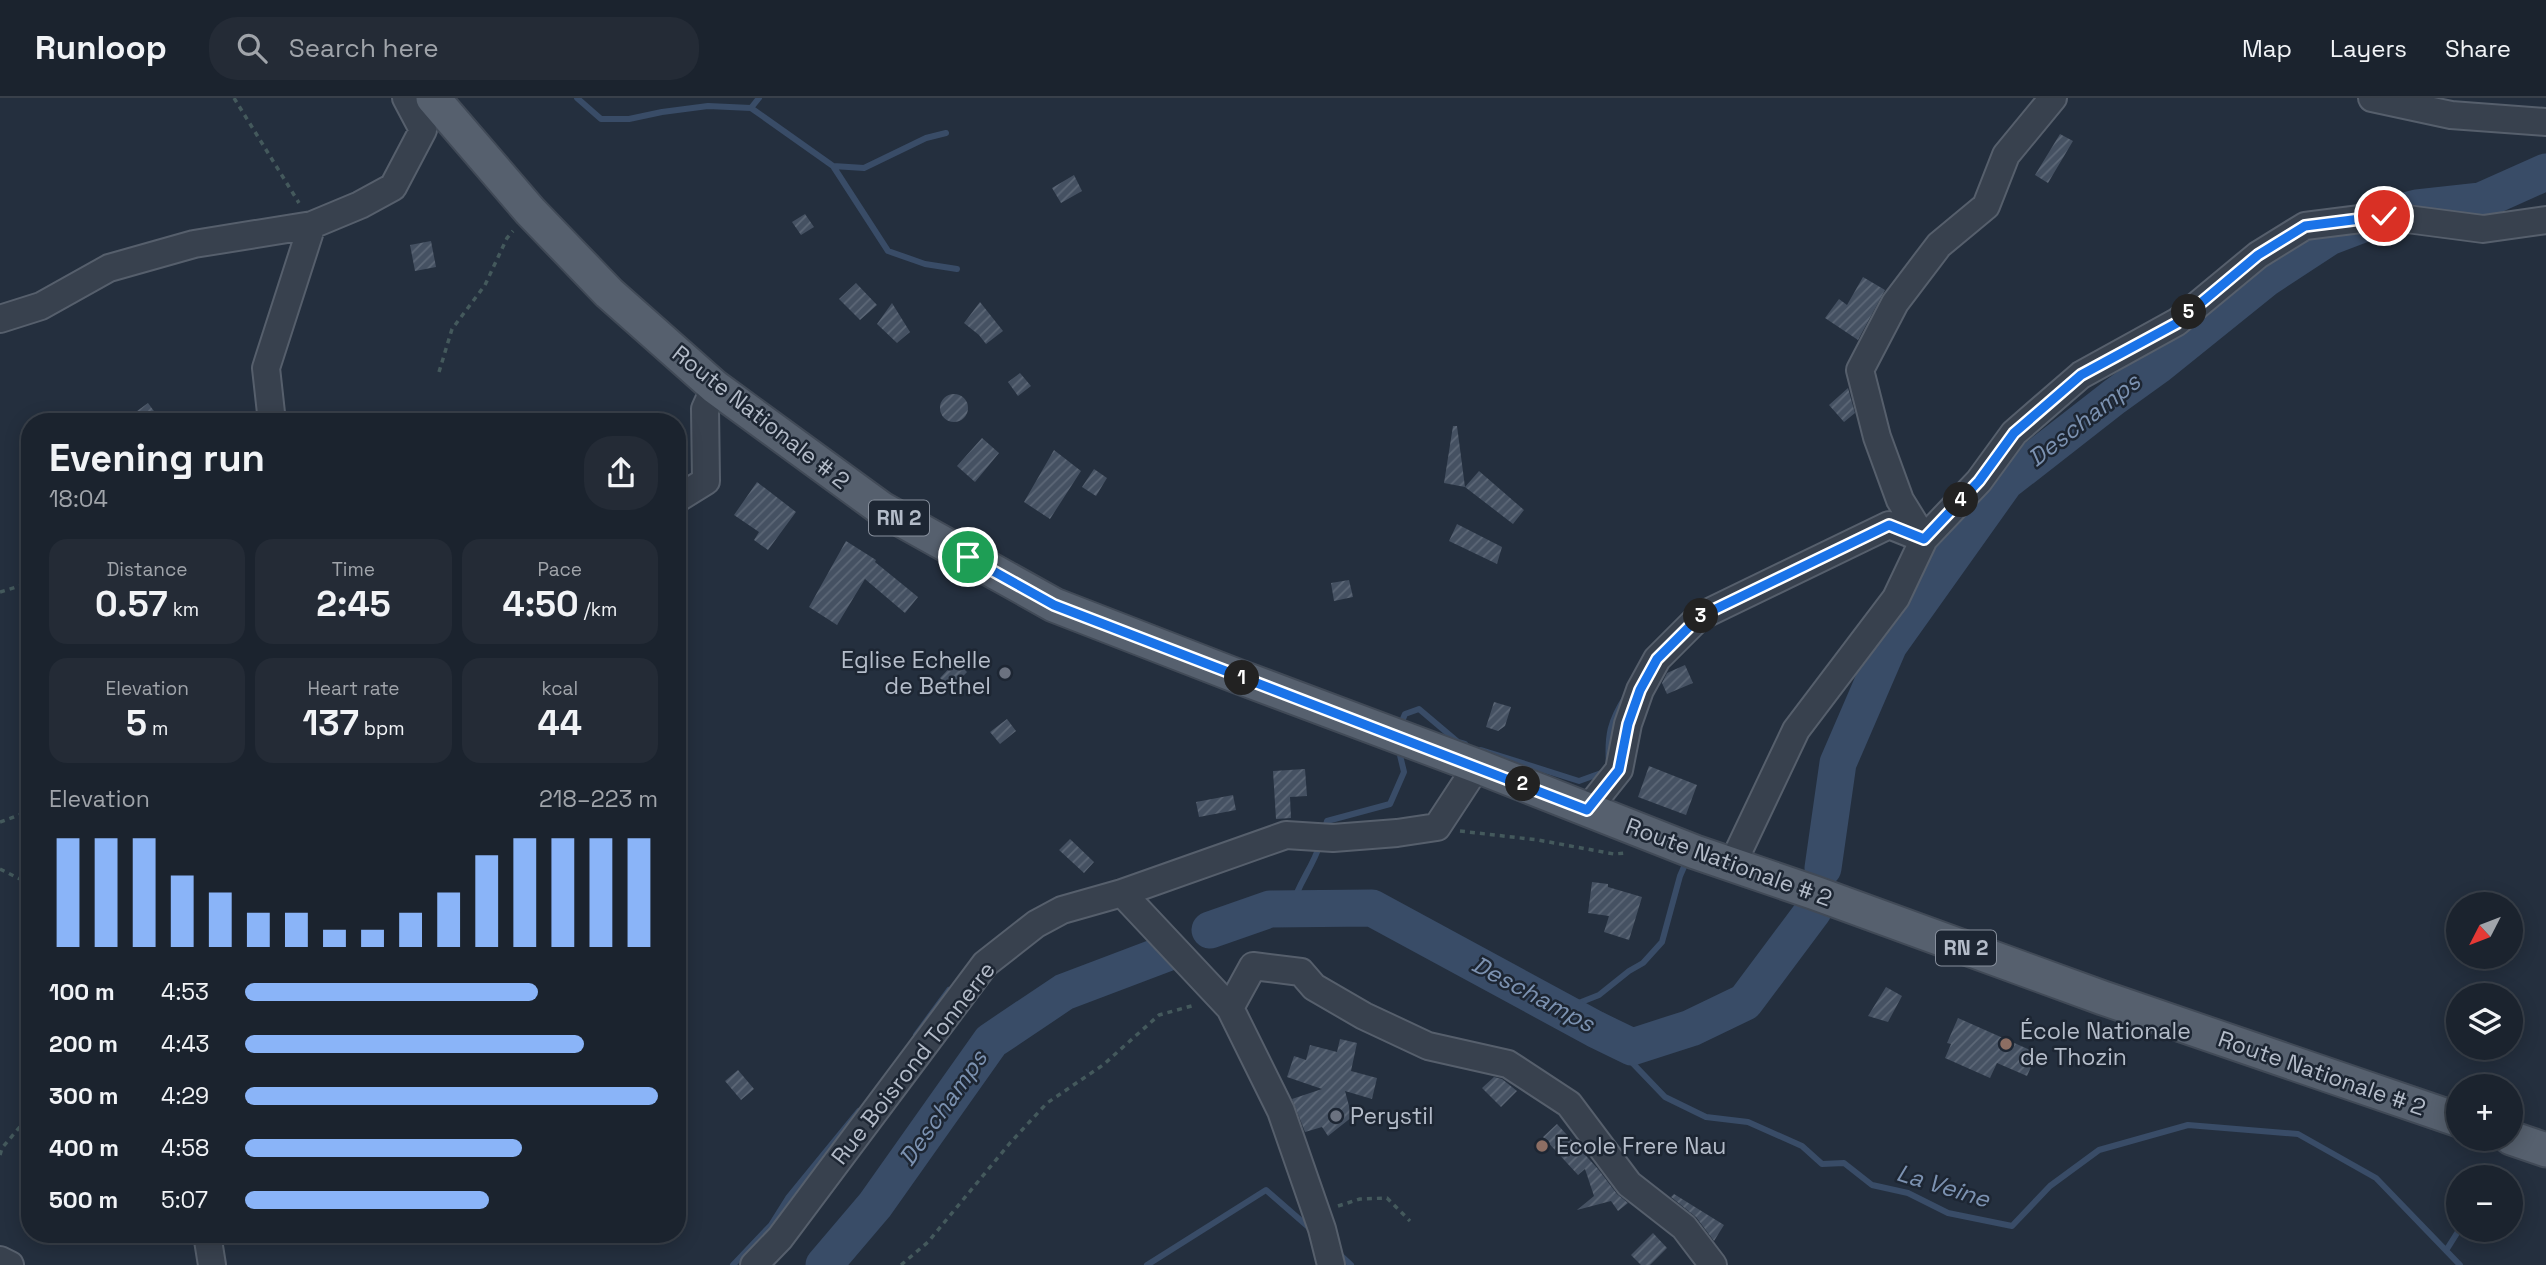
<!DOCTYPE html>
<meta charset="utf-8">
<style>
:root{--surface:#1b232e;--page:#242b36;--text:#f1f3f6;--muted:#a0a4aa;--line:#39404a;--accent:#8ab4f8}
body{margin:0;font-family:"Space Grotesk",sans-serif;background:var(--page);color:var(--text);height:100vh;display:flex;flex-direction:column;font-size:26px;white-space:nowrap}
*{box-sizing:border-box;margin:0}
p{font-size:23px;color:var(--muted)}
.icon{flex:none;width:38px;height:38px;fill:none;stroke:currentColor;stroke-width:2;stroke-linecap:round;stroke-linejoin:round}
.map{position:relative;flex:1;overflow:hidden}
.side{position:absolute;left:21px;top:315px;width:665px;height:830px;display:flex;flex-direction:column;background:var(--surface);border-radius:28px;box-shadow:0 4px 18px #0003,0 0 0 2px var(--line)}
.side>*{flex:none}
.needle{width:46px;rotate:228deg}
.tools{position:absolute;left:2446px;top:794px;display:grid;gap:14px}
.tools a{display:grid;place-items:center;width:77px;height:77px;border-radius:50%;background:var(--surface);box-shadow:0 4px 18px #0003,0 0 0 2px var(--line);font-size:35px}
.pin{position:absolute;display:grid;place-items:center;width:60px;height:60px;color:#fff;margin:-30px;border:4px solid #fff;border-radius:50%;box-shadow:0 2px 7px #0007}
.km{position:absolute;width:35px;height:35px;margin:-18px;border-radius:50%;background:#222;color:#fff;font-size:19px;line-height:35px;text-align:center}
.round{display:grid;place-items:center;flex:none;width:74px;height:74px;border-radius:28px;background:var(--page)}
.overview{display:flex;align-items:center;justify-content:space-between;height:119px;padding:0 28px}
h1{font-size:38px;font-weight:800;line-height:52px}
.stats{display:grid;grid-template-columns:repeat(3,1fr);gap:10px;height:119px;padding:7px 28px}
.stats div{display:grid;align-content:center;border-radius:18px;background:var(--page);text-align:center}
.stats b{font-size:35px;font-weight:800}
.stats small{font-size:19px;font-weight:400}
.stats p{font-size:19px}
.chart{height:196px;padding:14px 28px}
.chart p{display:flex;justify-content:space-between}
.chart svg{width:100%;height:126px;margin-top:7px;stroke:var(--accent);stroke-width:6}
ul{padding:0 28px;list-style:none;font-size:23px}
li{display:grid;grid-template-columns:112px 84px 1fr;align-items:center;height:52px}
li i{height:18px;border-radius:9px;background:var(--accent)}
header{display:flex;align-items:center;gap:42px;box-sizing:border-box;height:98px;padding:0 35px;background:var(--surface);border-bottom:2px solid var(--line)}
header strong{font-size:33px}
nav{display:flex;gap:38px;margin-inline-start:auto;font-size:24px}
.search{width:490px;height:63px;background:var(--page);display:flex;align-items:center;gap:18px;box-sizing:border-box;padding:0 24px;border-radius:28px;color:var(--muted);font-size:26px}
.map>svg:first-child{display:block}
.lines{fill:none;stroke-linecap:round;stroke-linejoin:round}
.stream{stroke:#394c67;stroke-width:6}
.river{stroke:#394c67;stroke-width:37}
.building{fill:url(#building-hatch)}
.minor-casing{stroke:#565f6c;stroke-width:30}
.major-casing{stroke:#414a57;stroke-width:37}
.path{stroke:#44595c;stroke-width:3.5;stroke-dasharray:5 5;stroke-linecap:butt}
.minor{stroke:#38414e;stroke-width:26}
.major{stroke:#56606e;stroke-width:33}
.route-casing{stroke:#fff;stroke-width:14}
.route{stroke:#1a73e8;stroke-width:9}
.worship-dot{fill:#6b7280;stroke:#1d2633;stroke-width:2.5}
.education-dot{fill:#8d6e63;stroke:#1d2633;stroke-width:2.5}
.labels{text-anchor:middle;stroke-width:5;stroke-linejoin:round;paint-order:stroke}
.shield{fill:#1d2633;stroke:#878f9c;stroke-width:2}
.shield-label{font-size:21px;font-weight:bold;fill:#b4bcc9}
.street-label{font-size:23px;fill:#b4bcc9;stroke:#1d2633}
.poi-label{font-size:23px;fill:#b4bcc9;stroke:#1d2633;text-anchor:start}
.water-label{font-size:24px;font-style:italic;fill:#7c92b1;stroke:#1d2633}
</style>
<header>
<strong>Runloop</strong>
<div class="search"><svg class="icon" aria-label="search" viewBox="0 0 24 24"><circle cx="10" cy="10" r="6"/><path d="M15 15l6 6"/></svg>Search here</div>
<nav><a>Map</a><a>Layers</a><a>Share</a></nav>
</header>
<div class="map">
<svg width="2546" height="1167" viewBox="0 0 2546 1167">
<defs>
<pattern id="building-hatch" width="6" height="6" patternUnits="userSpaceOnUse" patternTransform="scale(1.75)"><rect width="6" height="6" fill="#455162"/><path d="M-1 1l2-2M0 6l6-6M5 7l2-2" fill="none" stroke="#5d6877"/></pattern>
</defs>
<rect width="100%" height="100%" fill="#242f3e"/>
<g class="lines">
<!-- stream -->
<path class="stream" d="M577,0L601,21H629L662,14L708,8L751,10L833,68L864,70L926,40L946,35
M751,10L759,0
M833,68L888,153L925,166L957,171
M1400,628L1405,616L1419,611L1458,644L1465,646
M1481,652L1579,683L1604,674
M1609,667C1607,637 1610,623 1626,598
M1324,733L1327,723L1390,706L1404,674L1399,653
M1291,811C1297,787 1313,769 1320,746
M1561,912L1599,897L1629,873L1643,865L1662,844L1680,778L1687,762
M1595,931L1619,951L1665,999L1706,1019L1748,1024L1802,1048L1822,1066L1844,1065L1872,1087L1908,1095L1948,1115L2012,1128L2050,1088L2099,1052L2188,1027L2298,1036L2376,1080L2460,1167
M916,937L949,892
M2492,1080V1079
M2447,1151L2459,1132
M1337,1154L1351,1167
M733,1167L771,1127L788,1100L859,1013
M1147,1167L1266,1092L1313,1133"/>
<!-- river -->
<path class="river" d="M1823,770L1838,665L1889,547L2005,384L2114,299L2157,268L2265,181L2329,139L2384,118L2417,110L2481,103L2546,74
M1210,832L1270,811L1372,810L1595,931L1632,949L1691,930L1745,904L1813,813
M824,1167L875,1107L991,943L1064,894L1167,855"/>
</g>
<!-- building -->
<path class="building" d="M2060,36L2073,43L2048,85L2035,77Z
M1074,77L1082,93L1061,105L1052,90Z
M805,116L814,129L801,137L792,124Z
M431,143L436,169L415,173L410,147Z
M1863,179L1885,192L1858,242L1825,220L1839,201L1847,207Z
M856,185L877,207L860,222L839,201Z
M980,204L1003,233L986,246L979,237L964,225Z
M892,205L910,234L897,245L877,226Z
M1020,275L1031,288L1018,298L1008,284Z
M1848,290L1855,315L1844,324L1829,307Z
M940 310a14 14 0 1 1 28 0a14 14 0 1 1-28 0Z
M148,305L162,324H122Z
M1453,328H1457L1465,389L1444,385Z
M982,340L999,355L975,384L957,368Z
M1054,352L1081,373L1050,421L1024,404Z
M1094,371L1107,380L1096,398L1082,389Z
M1479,373L1524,412L1513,426L1465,389Z
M757,384L796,414L768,452L754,442L759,434L734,417Z
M1457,426L1502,449L1497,466L1449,443Z
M846,443L876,462L875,464L918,499L905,515L865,481L837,527L809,509Z
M1349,482L1353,499L1334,503L1331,485Z
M956,563L967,574L951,591L940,580Z
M1685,567L1693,585L1667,596L1662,585L1667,575Z
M1494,604L1511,609L1505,628L1498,633L1486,629Z
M1007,621L1016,633L1000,646L990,634Z
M1649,668L1697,687L1686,717L1638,699Z
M1305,671L1307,698L1290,699L1291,720L1276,721L1273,673Z
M1233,697L1236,712L1199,719L1196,704Z
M1070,741L1094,764L1084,775L1059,752Z
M1592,784L1608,786V789L1642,799L1629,842L1604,834L1609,818L1588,815Z
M1886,889L1902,898L1888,924L1868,918Z
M1958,920L2037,955L2027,978L1997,965L1990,980L1945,960L1951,946L1947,945Z
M1340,941L1357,945L1351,973L1377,980L1372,1001L1345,993L1352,1019L1328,1038L1322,1029L1305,1034L1292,1001L1322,991L1287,979L1294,958L1306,962L1310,947L1337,954Z
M738,972L754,991L741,1002L725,983Z
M1494,979L1502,981L1517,993L1501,1009L1482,990Z
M1557,1026L1598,1071L1617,1096L1628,1105L1618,1113L1611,1103L1577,1112L1594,1098L1585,1071L1578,1077L1543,1039Z
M1674,1096L1724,1127L1714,1143L1696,1119L1671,1099Z
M1653,1135L1667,1150L1650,1167H1641L1631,1157Z"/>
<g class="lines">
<defs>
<path id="minor" d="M2372,0L2451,17L2546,24
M0,221L41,208L109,170L194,146L312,127L360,107L393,89L423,32L406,0
M272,324L266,270L312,127
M677,401L706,383L705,311L715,289
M1587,712L1619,672L1628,626L1640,592L1657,561L1699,519L1889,427L1924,441L1900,402L1877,339L1860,272L1895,205L1939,147L1986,108L2006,57L2053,0
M1732,767L1796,632L1896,500L1924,441L1979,383L2014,335L2081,277L2177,224L2258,157L2305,128L2384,118L2483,131L2546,122
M1122,795L1230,910L1281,1013L1322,1131L1331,1167
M1230,910L1253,868L1301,874L1314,889L1364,918L1428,948L1508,966L1569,1006L1629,1086L1684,1129L1713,1167
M207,1136L212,1167
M0,1162L10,1167
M754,1167L780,1140L985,866L1036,826L1062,812L1122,795L1286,737L1333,740L1397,735L1437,729L1477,668"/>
<path id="major" d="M433,0L530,113L609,195L715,289L882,411L1054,507L1237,578L1477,668L1695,754L1815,795L2103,900L2459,1022
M2511,1040L2546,1052"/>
</defs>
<!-- minor casing -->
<use href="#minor" class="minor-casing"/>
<!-- major casing -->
<use href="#major" class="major-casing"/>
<!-- path -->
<path class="path" d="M234,0L299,105
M439,274L452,231L485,187L507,140L513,133
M0,494L30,485
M0,724L30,713
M1460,733L1538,742L1614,756L1625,755
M0,771L30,786
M0,1057L2,1050L30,1017
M1338,1108L1360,1101L1387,1100L1410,1123
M901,1167L928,1144L1010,1045L1047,1005L1103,967L1159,917L1195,907"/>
<!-- minor -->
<use href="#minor" class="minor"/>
<!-- major -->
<use href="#major" class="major"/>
</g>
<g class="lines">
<defs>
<path id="route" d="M968,459L1054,507L1587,712L1619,672L1628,626L1640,592L1657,561L1699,519L1889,427L1924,441L1979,383L2014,335L2081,277L2177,225L2258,157L2305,128L2384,118"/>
</defs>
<!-- route casing -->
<use href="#route" class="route-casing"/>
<!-- route -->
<use href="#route" class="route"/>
</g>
<!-- markers -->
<g class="worship-dot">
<circle cx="1005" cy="575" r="7"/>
<circle cx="1336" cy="1018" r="7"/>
</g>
<g class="education-dot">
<circle cx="2006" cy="946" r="7"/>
<circle cx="1542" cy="1048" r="7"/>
</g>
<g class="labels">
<!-- shield labels -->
<g class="shield">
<rect x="869" y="402.5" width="60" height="35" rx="5"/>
<rect x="1936" y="832.5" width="60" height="35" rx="5"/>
</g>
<g class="shield-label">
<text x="899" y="427">RN 2</text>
<text x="1966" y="857">RN 2</text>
</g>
<!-- street labels -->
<g class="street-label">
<text transform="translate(761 319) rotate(38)" y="8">Route Nationale # 2</text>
<text transform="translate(1729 764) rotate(20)" y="8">Route Nationale # 2</text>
<text transform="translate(913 965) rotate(-52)" y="8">Rue Boisrond Tonnerre</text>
<text transform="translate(2322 975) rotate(19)" y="8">Route Nationale # 2</text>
</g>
<!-- poi labels -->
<g class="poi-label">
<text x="991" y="570" text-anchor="end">Eglise Echelle<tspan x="991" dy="26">de Bethel</tspan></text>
<text x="2020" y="941">École Nationale<tspan x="2020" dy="26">de Thozin</tspan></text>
<text x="1350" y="1026">Perystil</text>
<text x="1556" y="1056">Ecole Frere Nau</text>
</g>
<!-- water labels -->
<g class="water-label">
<text transform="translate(2084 322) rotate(-38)" y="8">Deschamps</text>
<text transform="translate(1533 896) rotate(28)" y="8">Deschamps</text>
<text transform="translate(943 1010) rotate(-55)" y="8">Deschamps</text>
<text transform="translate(1943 1088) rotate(17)" y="8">La Veine</text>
</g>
</g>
</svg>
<div class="tools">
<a><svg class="needle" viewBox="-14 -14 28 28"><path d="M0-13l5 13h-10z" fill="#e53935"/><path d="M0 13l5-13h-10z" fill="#a0a4aa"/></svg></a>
<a><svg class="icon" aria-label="layers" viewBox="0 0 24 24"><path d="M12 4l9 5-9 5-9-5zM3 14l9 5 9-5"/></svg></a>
<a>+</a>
<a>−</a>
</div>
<div class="pin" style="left:968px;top:459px;background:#1e9e55"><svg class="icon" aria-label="arrive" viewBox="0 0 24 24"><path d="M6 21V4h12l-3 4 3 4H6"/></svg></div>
<div class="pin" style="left:2384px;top:118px;background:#d93025"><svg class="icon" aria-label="check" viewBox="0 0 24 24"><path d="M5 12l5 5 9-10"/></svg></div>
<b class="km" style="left:1242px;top:580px">1</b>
<b class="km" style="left:1523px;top:686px">2</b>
<b class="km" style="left:1701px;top:518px">3</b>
<b class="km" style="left:1961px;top:402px">4</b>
<b class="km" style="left:2189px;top:214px">5</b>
<section class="side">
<div class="overview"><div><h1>Evening run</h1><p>18:04</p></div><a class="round"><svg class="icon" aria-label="share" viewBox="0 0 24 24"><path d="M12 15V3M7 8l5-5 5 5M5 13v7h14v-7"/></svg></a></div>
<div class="stats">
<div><p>Distance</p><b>0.57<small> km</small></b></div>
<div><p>Time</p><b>2:45</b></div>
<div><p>Pace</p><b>4:50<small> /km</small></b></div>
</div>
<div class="stats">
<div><p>Elevation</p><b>5<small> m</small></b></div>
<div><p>Heart rate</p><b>137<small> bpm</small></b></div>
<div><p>kcal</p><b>44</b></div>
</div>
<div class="chart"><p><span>Elevation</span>218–223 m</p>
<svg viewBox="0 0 160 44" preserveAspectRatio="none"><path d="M5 44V6M15 44V6M25 44V6M35 44V19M45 44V25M55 44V32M65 44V32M75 44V38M85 44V38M95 44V32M105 44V25M115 44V12M125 44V6M135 44V6M145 44V6M155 44V6"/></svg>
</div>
<ul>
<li><b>100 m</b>4:53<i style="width:71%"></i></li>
<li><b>200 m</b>4:43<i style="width:82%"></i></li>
<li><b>300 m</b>4:29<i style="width:100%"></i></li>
<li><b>400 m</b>4:58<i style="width:67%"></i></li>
<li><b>500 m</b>5:07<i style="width:59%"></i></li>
</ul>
</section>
</div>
